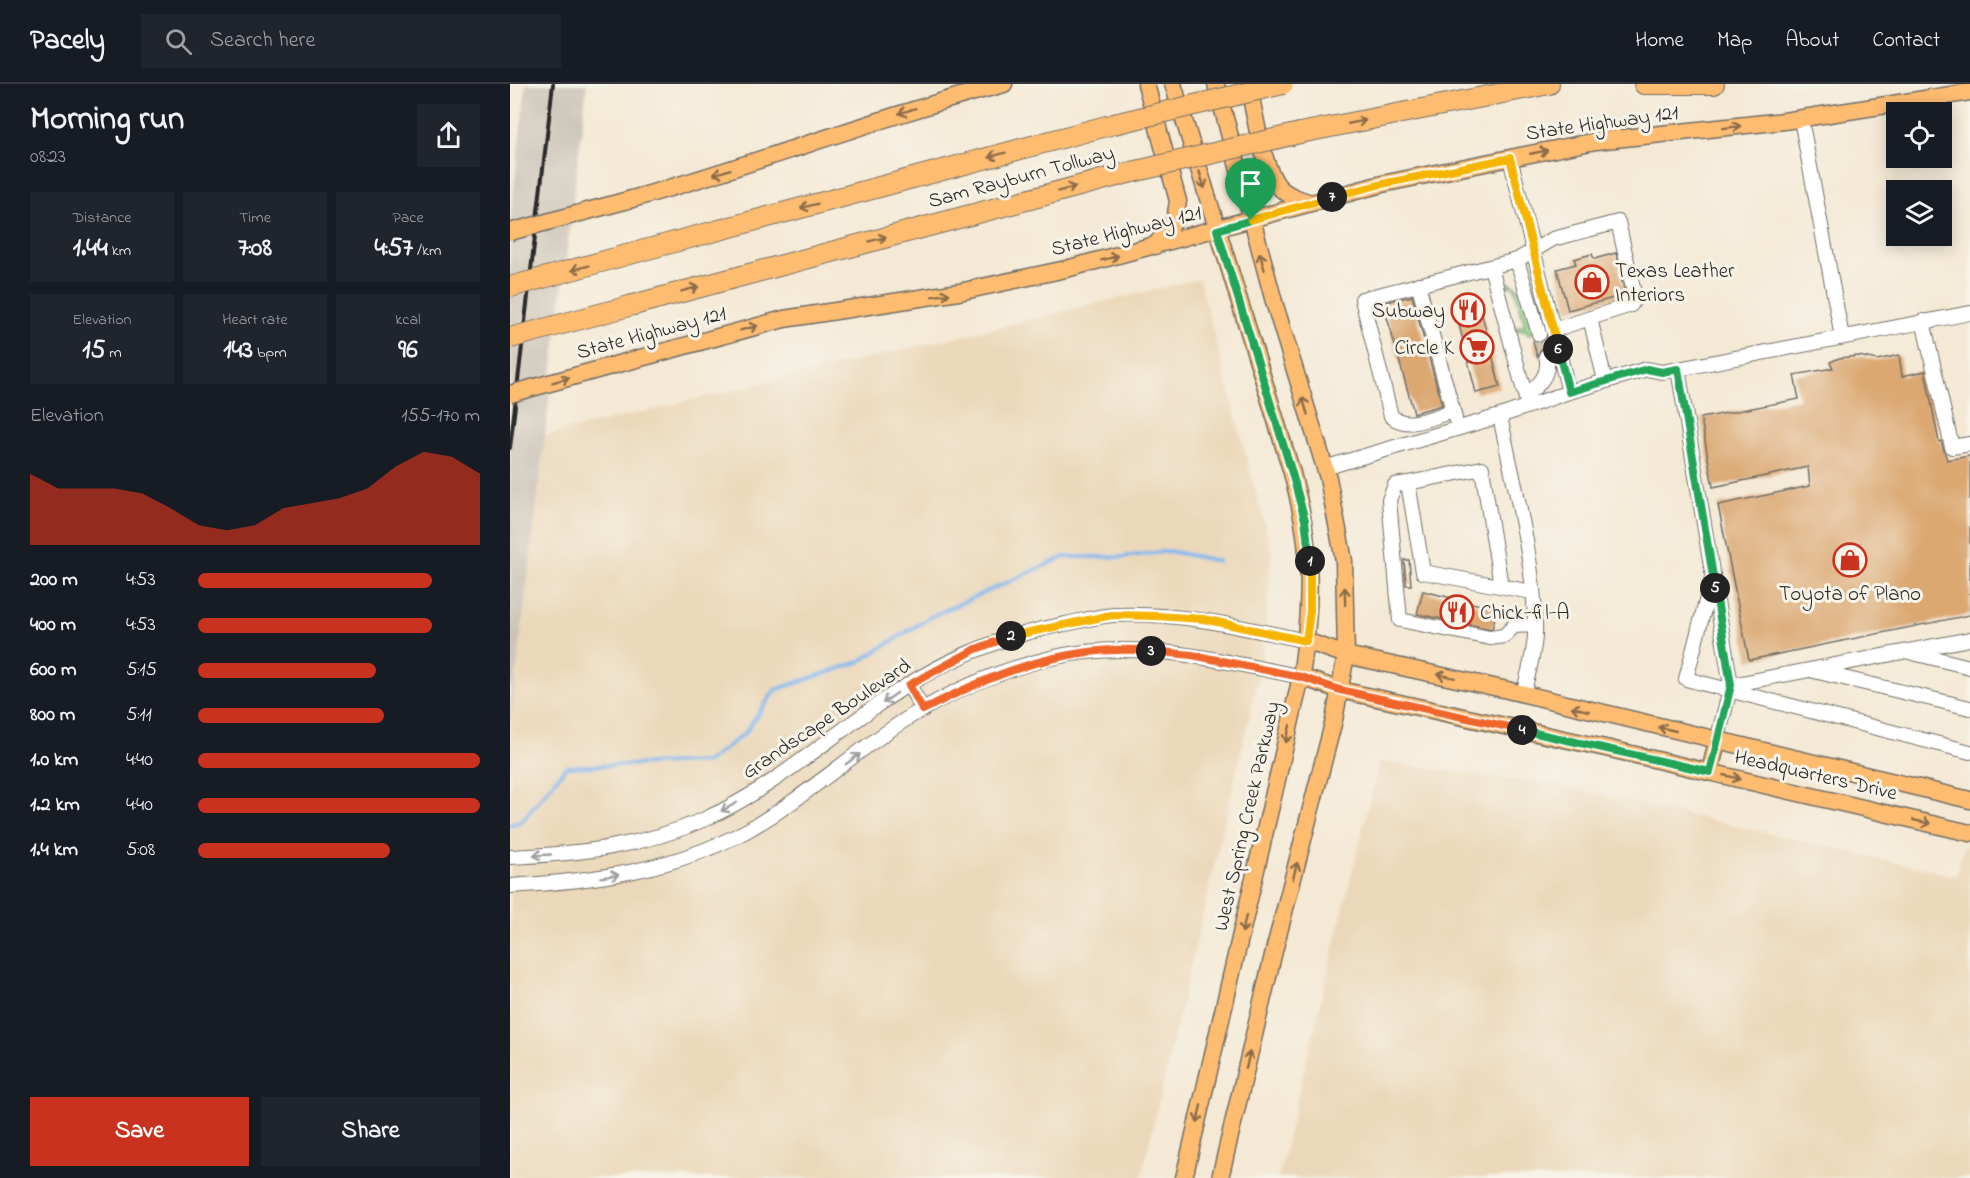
<!DOCTYPE html>
<meta charset="utf-8">
<style>
:root{--surface:#171b24;--page:#20242c;--text:#f1f3f6;--muted:#9ea1a6;--line:#363941;--accent:#c8321e}
body{margin:0;font-family:"Indie Flower",sans-serif;background:var(--page);color:var(--text);height:100vh;display:flex;flex-direction:column;font-size:22px;white-space:nowrap}
*{box-sizing:border-box;margin:0}
p{font-size:20px;color:var(--muted)}
.icon{flex:none;width:33px;height:33px;fill:none;stroke:currentColor;stroke-width:2;stroke-linecap:round;stroke-linejoin:round}
.map{position:relative;flex:1;overflow:hidden}
.details{display:flex;flex-direction:column;background:var(--surface);width:510px}
.details>*{flex:none}
.tools{position:absolute;left:1376px;top:18px;display:grid;gap:12px}
.tools a{display:grid;place-items:center;width:66px;height:66px;border-radius:0px;background:var(--surface);box-shadow:0 3px 15px #0003;font-size:30px}
.pin{position:absolute;display:grid;place-items:center;width:51px;height:51px;color:#fff;margin:-62px -26px;border-radius:50% 50% 50% 0;rotate:-45deg;box-shadow:0 0 6px #0007}
.pin .icon{rotate:45deg}
.km{position:absolute;width:30px;height:30px;margin:-15px;border-radius:50%;background:#222;color:#fff;font-size:16px;line-height:30px;text-align:center}
.round{display:grid;place-items:center;flex:none;width:63px;height:63px;border-radius:0px;background:var(--page)}
.overview{display:flex;align-items:center;justify-content:space-between;height:102px;padding:0 30px}
h1{font-size:33px;font-weight:700;line-height:45px}
.figures{display:grid;grid-template-columns:repeat(3,1fr);gap:9px;height:102px;padding:6px 30px}
.figures div{display:grid;align-content:center;border-radius:0px;background:var(--page);text-align:center}
.figures b{font-size:26px;font-weight:700}
.figures small{font-size:16px;font-weight:400}
.figures p{font-size:16px}
.chart{height:168px;padding:12px 30px}
.chart p{display:flex;justify-content:space-between}
.chart svg{width:100%;height:108px;margin-top:6px;fill:var(--accent);opacity:.7}
.action{display:flex;gap:12px;margin-top:auto;padding:12px 30px}
.action a{flex:1;height:69px;border-radius:0px;background:var(--accent);color:#fff;font-size:24px;font-weight:700;line-height:69px;text-align:center}
.action a+a{background:var(--page);color:var(--text)}
ul{padding:0 30px;list-style:none;font-size:20px}
li{display:grid;grid-template-columns:96px 72px 1fr;align-items:center;height:45px}
li i{height:15px;border-radius:8px;background:var(--accent)}
header{display:flex;align-items:center;gap:36px;box-sizing:border-box;height:84px;padding:0 30px;background:var(--surface);border-bottom:2px solid var(--line)}
header strong{font-size:28px}
nav{display:flex;gap:33px;margin-inline-start:auto;font-size:21px}
.search{width:420px;height:54px;background:var(--page);display:flex;align-items:center;gap:15px;box-sizing:border-box;padding:0 21px;border-radius:0px;color:var(--muted);font-size:22px}
main{display:flex;flex:1;min-height:0}
.map>svg:first-child{display:block}
.built{fill:#ebd8ba}
.industrial{fill:#cbc3b8}
.green{fill:#90d58e;stroke:#5e805c;stroke-width:1.5}
.lines{fill:none;stroke-linecap:round;stroke-linejoin:round}
.stream{stroke:#7fb6ee;stroke-width:4}
.building{fill:#dba872}
.minor-tunnel{stroke:#ccc3b3;stroke-width:14;stroke-dasharray:14 7;stroke-linecap:butt}
.minor-casing{stroke:#716e66;stroke-width:16}
.major-casing{stroke:#716e66;stroke-width:19}
.highway-casing{stroke:#716e66;stroke-width:22}
.minor{stroke:#fff;stroke-width:14}
.major{stroke:#febc71;stroke-width:16}
.highway{stroke:#febc71;stroke-width:20}
.rail{stroke:#2b2b2b;stroke-width:4}
.major-bridge-casing{stroke:#716e66;stroke-width:19;stroke-linecap:butt}
.highway-bridge-casing{stroke:#716e66;stroke-width:22;stroke-linecap:butt}
.major-bridge{stroke:#febc71;stroke-width:16}
.highway-bridge{stroke:#febc71;stroke-width:20}
.oneway{stroke:#8a6c4a}
.oneway2{stroke:#a0a0a0}
.split-1-casing{stroke:#fff;stroke-width:12}
.split-2-casing{stroke:#fff;stroke-width:12}
.split-3-casing{stroke:#fff;stroke-width:12}
.split-4-casing{stroke:#fff;stroke-width:12}
.split-5-casing{stroke:#fff;stroke-width:12}
.split-6-casing{stroke:#fff;stroke-width:12}
.split-7-casing{stroke:#fff;stroke-width:12}
.split-8-casing{stroke:#fff;stroke-width:12}
.split-1{stroke:#22a559;stroke-width:8}
.split-2{stroke:#f5b400;stroke-width:8}
.split-3{stroke:#f0652b;stroke-width:8}
.split-4{stroke:#f0652b;stroke-width:8}
.split-5{stroke:#22a559;stroke-width:8}
.split-6{stroke:#22a559;stroke-width:8}
.split-7{stroke:#f5b400;stroke-width:8}
.split-8{stroke:#f5b400;stroke-width:8}
.labels{text-anchor:middle;stroke-width:6;stroke-linejoin:round;paint-order:stroke}
.street-label{font-size:21px;fill:#2b2b2b;stroke:#f7f3e8}
.poi-label{font-size:21px;fill:#2b2b2b;stroke:#f7f3e8;text-anchor:start}
</style>
<header>
<strong>Pacely</strong>
<div class="search"><svg class="icon" aria-label="search" viewBox="0 0 24 24"><circle cx="10" cy="10" r="6"/><path d="M15 15l6 6"/></svg>Search here</div>
<nav><a>Home</a><a>Map</a><a>About</a><a>Contact</a></nav>
</header>
<main>
<section class="details">
<div class="overview"><div><h1>Morning run</h1><p>08:23</p></div><a class="round"><svg class="icon" aria-label="share" viewBox="0 0 24 24"><path d="M12 15V3M7 8l5-5 5 5M5 13v7h14v-7"/></svg></a></div>
<div class="figures">
<div><p>Distance</p><b>1.44<small> km</small></b></div>
<div><p>Time</p><b>7:08</b></div>
<div><p>Pace</p><b>4:57<small> /km</small></b></div>
</div>
<div class="figures">
<div><p>Elevation</p><b>15<small> m</small></b></div>
<div><p>Heart rate</p><b>143<small> bpm</small></b></div>
<div><p>kcal</p><b>96</b></div>
</div>
<div class="chart"><p><span>Elevation</span>155–170 m</p>
<svg viewBox="0 0 160 44" preserveAspectRatio="none"><path d="M0 44V15L10 21L20 21L30 21L40 23L50 29L60 36L70 38L80 36L90 29L100 27L110 25L120 21L130 12L140 6L150 8L160 15V44z"/></svg>
</div>
<ul>
<li><b>200 m</b>4:53<i style="width:83%"></i></li>
<li><b>400 m</b>4:53<i style="width:83%"></i></li>
<li><b>600 m</b>5:15<i style="width:63%"></i></li>
<li><b>800 m</b>5:11<i style="width:66%"></i></li>
<li><b>1.0 km</b>4:40<i style="width:100%"></i></li>
<li><b>1.2 km</b>4:40<i style="width:100%"></i></li>
<li><b>1.4 km</b>5:08<i style="width:68%"></i></li>
</ul>
<div class="action"><a>Save</a><a>Share</a></div>
</section>
<div class="map">
<svg width="1460" height="1094" viewBox="0 0 1460 1094">
<rect width="100%" height="100%" fill="#f7f3e8"/>
<filter id="ink" filterUnits="userSpaceOnUse"><feTurbulence type="fractalNoise" baseFrequency=".0167" numOctaves="2"/><feDisplacementMap in="SourceGraphic" scale="12" xChannelSelector="R" yChannelSelector="G"/><feConvolveMatrix kernelMatrix="1 2 1 2 8 2 1 2 1" color-interpolation-filters="sRGB"/></filter>
<filter id="wash" filterUnits="userSpaceOnUse"><feTurbulence type="fractalNoise" baseFrequency=".008" numOctaves="4" result="noise"/><feDisplacementMap in="SourceGraphic" scale="24" xChannelSelector="R" yChannelSelector="G"/><feGaussianBlur stdDeviation="1.35" result="paint"/><feColorMatrix in="noise" values="0 0 0 0 0 0 0 0 0 0 0 0 0 0 0 0 0 1.4 0 .05"/><feComposite in="paint" operator="in"/></filter>
<g filter="url(#wash)">
<rect width="100%" height="100%" fill="#f4e9d5"/>
<!-- built -->
<path class="built" d="M689,195L762,468L752,578L631,1094H0V360Z
M869,678L1048,701L1446,792L1454,763L1460,764V1094H768Z"/>
<!-- industrial -->
<path class="industrial" d="M16,0H77L0,642V138Z"/>
<!-- green -->
<path class="green" d="M997,198C1018,203 1020,230 1025,248L1018,250L1016,246L1005,247L1004,244L1015,241L1004,202H993Z"/>
<g class="lines">
<!-- stream -->
<path class="stream" d="M0,741L12,737L56,683L197,678L235,649L265,606L349,578L422,532L554,473H613L659,467L708,477"/>
</g>
<g id="blocks">
<!-- building -->
<path class="building" d="M1106,169L1115,211L1058,226L1047,185L1066,180L1064,175L1082,170L1084,175Z
M902,212L932,321L904,329L873,219Z
M969,218L990,303L966,309L945,224Z
M1036,255L1038,263L1031,265L1027,272L1023,257L1031,259Z
M1389,271L1392,292L1415,287L1429,358L1431,357L1437,376L1460,372V531L1239,576L1208,421L1300,402L1298,383L1203,403L1191,334L1289,315L1284,291L1323,284L1320,278L1329,274L1349,272L1367,276Z
M894,476H899L901,501H896Z
M913,507L987,525L982,545L907,530Z"/>
</g>
</g>
<g filter="url(#ink)">
<use href="#blocks" fill-opacity="0" stroke="#716e66" stroke-width="1.5"/>
<g class="lines">
<!-- minor-tunnel -->
<path class="minor-tunnel" d="M1029,250L1036,272"/>
<defs>
<path id="minor" d="M1291,35L1332,253
M1007,176L1029,250
M981,183L1018,322
M908,200L945,334
M1080,234L1095,297
M1413,237L1442,363L1460,360
M1168,285L1221,601L1207,657
M1059,308L1137,285L1152,288L1460,229
M1015,311C1029,302 1041,290 1036,272
M943,327C924,332 898,347 881,332L852,215L1007,176L1043,155L1108,138L1123,204L1124,215L1121,221L1043,246
M990,332C1003,397 1027,486 1025,551C1024,571 1018,591 1013,610
M814,384L990,332L1059,308L1000,74
M898,399L885,401L879,416L890,536L980,554L994,552L1004,542L1024,541
M1203,490L1176,595L1460,668
M991,502L972,384L898,399L913,488L1022,508
M1399,568L1460,583
M1304,587L1460,624
M399,601L413,626
M1221,601L1460,555
M0,773C67,770 133,763 195,735C274,700 336,636 411,593C456,567 503,550 555,540C571,537 588,532 604,531C670,528 732,543 796,557
M0,802C82,797 162,787 236,747C296,714 345,666 403,631C446,605 493,585 541,574C625,554 709,576 791,593"/>
<path id="major" d="M636,0L668,117L665,136L645,162
M663,0L782,389C803,465 802,516 791,593L674,1094
M706,0L764,218L818,394L834,477L836,571L824,636L764,867L710,1094
M738,0C745,28 751,80 768,102C776,111 789,115 801,119
M122,115C247,80 368,33 494,0
M101,282L274,235L449,208L556,185L872,100L1000,74L1086,57L1274,37L1460,8
M796,557L836,571L993,605L1460,716
M791,593L830,606L1100,665L1460,749
M1200,688L1207,657"/>
<path id="highway" d="M1134,0H1204
M790,49L1039,0
M127,168L604,40
M123,221L618,89"/>
</defs>
<!-- minor casing -->
<use href="#minor" class="minor-casing"/>
<!-- major casing -->
<use href="#major" class="major-casing"/>
<!-- highway casing -->
<use href="#highway" class="highway-casing"/>
<!-- minor -->
<use href="#minor" class="minor"/>
<!-- major -->
<use href="#major" class="major"/>
<!-- highway -->
<use href="#highway" class="highway"/>
<!-- rail -->
<path class="rail" d="M0,364L43,0"/>
<defs>
<path id="major-bridge" d="M0,148L122,115
M0,310L101,282"/>
<path id="highway-bridge" d="M604,40L773,0
M618,89L790,49
M0,203L127,168
M0,254L123,221"/>
</defs>
<!-- major-bridge casing -->
<use href="#major-bridge" class="major-bridge-casing"/>
<!-- highway-bridge casing -->
<use href="#highway-bridge" class="highway-bridge-casing"/>
<!-- major-bridge -->
<use href="#major-bridge" class="major-bridge"/>
<!-- highway-bridge -->
<use href="#highway-bridge" class="highway-bridge"/>
</g>
<!-- one-way arrows -->
<defs><path id="oneway-shaft" d="M-6 0H5M1.5-3L5.5 0L1.5 3" fill="none" stroke-width="1.6" stroke-linecap="round" stroke-linejoin="round" transform="scale(1.5)"/></defs>
<g class="oneway">
<use href="#oneway-shaft" transform="translate(397 27) rotate(162)"/>
<use href="#oneway-shaft" transform="translate(847 38) rotate(-11)"/>
<use href="#oneway-shaft" transform="translate(1222 43) rotate(-7)"/>
<use href="#oneway-shaft" transform="translate(1029 68) rotate(-11)"/>
<use href="#oneway-shaft" transform="translate(487 71) rotate(165)"/>
<use href="#oneway-shaft" transform="translate(212 88) rotate(162)"/>
<use href="#oneway-shaft" transform="translate(692 96) rotate(73)"/>
<use href="#oneway-shaft" transform="translate(557 105) rotate(-15)"/>
<use href="#oneway-shaft" transform="translate(299 122) rotate(165)"/>
<use href="#oneway-shaft" transform="translate(368 155) rotate(-15)"/>
<use href="#oneway-shaft" transform="translate(600 174) rotate(-15)"/>
<use href="#oneway-shaft" transform="translate(752 177) rotate(-106)"/>
<use href="#oneway-shaft" transform="translate(70 184) rotate(165)"/>
<use href="#oneway-shaft" transform="translate(180 205) rotate(-15)"/>
<use href="#oneway-shaft" transform="translate(431 211) rotate(-9)"/>
<use href="#oneway-shaft" transform="translate(239 244) rotate(-15)"/>
<use href="#oneway-shaft" transform="translate(51 296) rotate(-15)"/>
<use href="#oneway-shaft" transform="translate(795 322) rotate(-107)"/>
<use href="#oneway-shaft" transform="translate(835 512) rotate(-91)"/>
<use href="#oneway-shaft" transform="translate(936 592) rotate(-168)"/>
<use href="#oneway-shaft" transform="translate(1070 625) rotate(-166)"/>
<use href="#oneway-shaft" transform="translate(1157 645) rotate(-167)"/>
<use href="#oneway-shaft" transform="translate(778 650) rotate(103)"/>
<use href="#oneway-shaft" transform="translate(1222 693) rotate(13)"/>
<use href="#oneway-shaft" transform="translate(1412 738) rotate(13)"/>
<use href="#oneway-shaft" transform="translate(785 787) rotate(-75)"/>
<use href="#oneway-shaft" transform="translate(734 840) rotate(103)"/>
<use href="#oneway-shaft" transform="translate(738 976) rotate(-77)"/>
<use href="#oneway-shaft" transform="translate(689 1030) rotate(103)"/>
</g>
<g class="oneway2">
<use href="#oneway-shaft" transform="translate(380 614) rotate(145)"/>
<use href="#oneway-shaft" transform="translate(343 675) rotate(-36)"/>
<use href="#oneway-shaft" transform="translate(219 723) rotate(152)"/>
<use href="#oneway-shaft" transform="translate(32 771) rotate(177)"/>
<use href="#oneway-shaft" transform="translate(100 792) rotate(-9)"/>
</g>
</g>
<g class="lines" filter="url(#ink)">
<defs>
<path id="split-1" d="M741,136L707,146L782,389L795,436L800,477"/>
<path id="split-2" d="M501,552L602,531L646,532L693,535L796,557L800,527V477"/>
<path id="split-3" d="M501,552L466,565L399,601L413,626C483,589 560,559 641,567"/>
<path id="split-4" d="M641,567L682,571L791,593L830,606L1012,646"/>
<path id="split-5" d="M1012,646L1200,688L1221,601L1205,504"/>
<path id="split-6" d="M1048,265L1059,308L1137,285L1152,288L1168,285L1205,504"/>
<path id="split-7" d="M822,113L872,100L1000,74L1048,265"/>
<path id="split-8" d="M741,136L822,113"/>
</defs>
<!-- split-1 casing -->
<use href="#split-1" class="split-1-casing"/>
<!-- split-2 casing -->
<use href="#split-2" class="split-2-casing"/>
<!-- split-3 casing -->
<use href="#split-3" class="split-3-casing"/>
<!-- split-4 casing -->
<use href="#split-4" class="split-4-casing"/>
<!-- split-5 casing -->
<use href="#split-5" class="split-5-casing"/>
<!-- split-6 casing -->
<use href="#split-6" class="split-6-casing"/>
<!-- split-7 casing -->
<use href="#split-7" class="split-7-casing"/>
<!-- split-8 casing -->
<use href="#split-8" class="split-8-casing"/>
<!-- split-1 -->
<use href="#split-1" class="split-1"/>
<!-- split-2 -->
<use href="#split-2" class="split-2"/>
<!-- split-3 -->
<use href="#split-3" class="split-3"/>
<!-- split-4 -->
<use href="#split-4" class="split-4"/>
<!-- split-5 -->
<use href="#split-5" class="split-5"/>
<!-- split-6 -->
<use href="#split-6" class="split-6"/>
<!-- split-7 -->
<use href="#split-7" class="split-7"/>
<!-- split-8 -->
<use href="#split-8" class="split-8"/>
</g>
<!-- icons -->
<defs>
<symbol id="shop-ring" viewBox="-11 -11 22 22"><circle r="9.5" fill="#f7f3e8" stroke="#c8321e" stroke-width="1.5"/><path d="M-5-2.5h2.3a2.7 3.5 0 0 1 5.4 0H5L5.5 6h-11ZM-1.5-2.5h3a1.5 2.3 0 0 0-3 0Z" fill="#c8321e"/></symbol>
<symbol id="restaurant-ring" viewBox="-11 -11 22 22"><circle r="9.5" fill="#f7f3e8" stroke="#c8321e" stroke-width="1.5"/><path d="M-5-6h1v4h1v-4h1v4h1v-4h1v5L-1.5 .5V6h-2V.5L-5-1ZM5-6V6H3V1.5H1.5Q1.5-4 5-6Z" fill="#c8321e"/></symbol>
<symbol id="supermarket-ring" viewBox="-11 -11 22 22"><circle r="9.5" fill="#f7f3e8" stroke="#c8321e" stroke-width="1.5"/><path d="M-6-5.5h2.5l.6 2H6L4.5 2H-2.5L-4.4-4H-6ZM-1.5 3.2a1.3 1.3 0 1 0 .1 0ZM3 3.2a1.3 1.3 0 1 0 .1 0Z" fill="#c8321e"/></symbol>
</defs>
<g fill-rule="evenodd">
<use href="#shop-ring" x="1063" y="179" width="38" height="38"/>
<use href="#restaurant-ring" x="939" y="207" width="38" height="38"/>
<use href="#supermarket-ring" x="948" y="244" width="38" height="38"/>
<use href="#shop-ring" x="1321" y="457" width="38" height="38"/>
<use href="#restaurant-ring" x="928" y="509" width="38" height="38"/>
</g>
<g class="labels">
<!-- street labels -->
<g class="street-label">
<text transform="translate(1092 38) rotate(-8)" y="7">State Highway 121</text>
<text transform="translate(511 92) rotate(-15)" y="7">Sam Rayburn Tollway</text>
<text transform="translate(616 146) rotate(-14)" y="7">State Highway 121</text>
<text transform="translate(141 248) rotate(-15)" y="7">State Highway 121</text>
<text transform="translate(316 634) rotate(-34)" y="7">Grandscape Boulevard</text>
<text transform="translate(1306 690) rotate(13)" y="7">Headquarters Drive</text>
<text transform="translate(736 732) rotate(-77)" y="7">West Spring Creek Parkway</text>
</g>
<!-- poi labels -->
<g class="poi-label">
<text x="1105" y="193">Texas Leather<tspan x="1105" dy="24">Interiors</tspan></text>
<text x="935" y="233" text-anchor="end">Subway</text>
<text x="944" y="270" text-anchor="end">Circle K</text>
<text x="1340" y="516" text-anchor="middle">Toyota of Plano</text>
<text x="970" y="535">Chick-fil-A</text>
</g>
</g>
</svg>
<div class="tools">
<a><svg class="icon" aria-label="locate" viewBox="0 0 24 24"><circle cx="12" cy="12" r="6"/><path d="M12 2v4M12 18v4M2 12h4M18 12h4"/></svg></a>
<a><svg class="icon" aria-label="layers" viewBox="0 0 24 24"><path d="M12 4l9 5-9 5-9-5zM3 14l9 5 9-5"/></svg></a>
</div>
<div class="pin" style="left:741px;top:136px;background:#1e9e55"><svg class="icon" aria-label="arrive" viewBox="0 0 24 24"><path d="M6 21V4h12l-3 4 3 4H6"/></svg></div>
<b class="km" style="left:800px;top:477px">1</b>
<b class="km" style="left:501px;top:552px">2</b>
<b class="km" style="left:641px;top:567px">3</b>
<b class="km" style="left:1012px;top:646px">4</b>
<b class="km" style="left:1205px;top:504px">5</b>
<b class="km" style="left:1048px;top:265px">6</b>
<b class="km" style="left:822px;top:113px">7</b>
</div>
</main>
